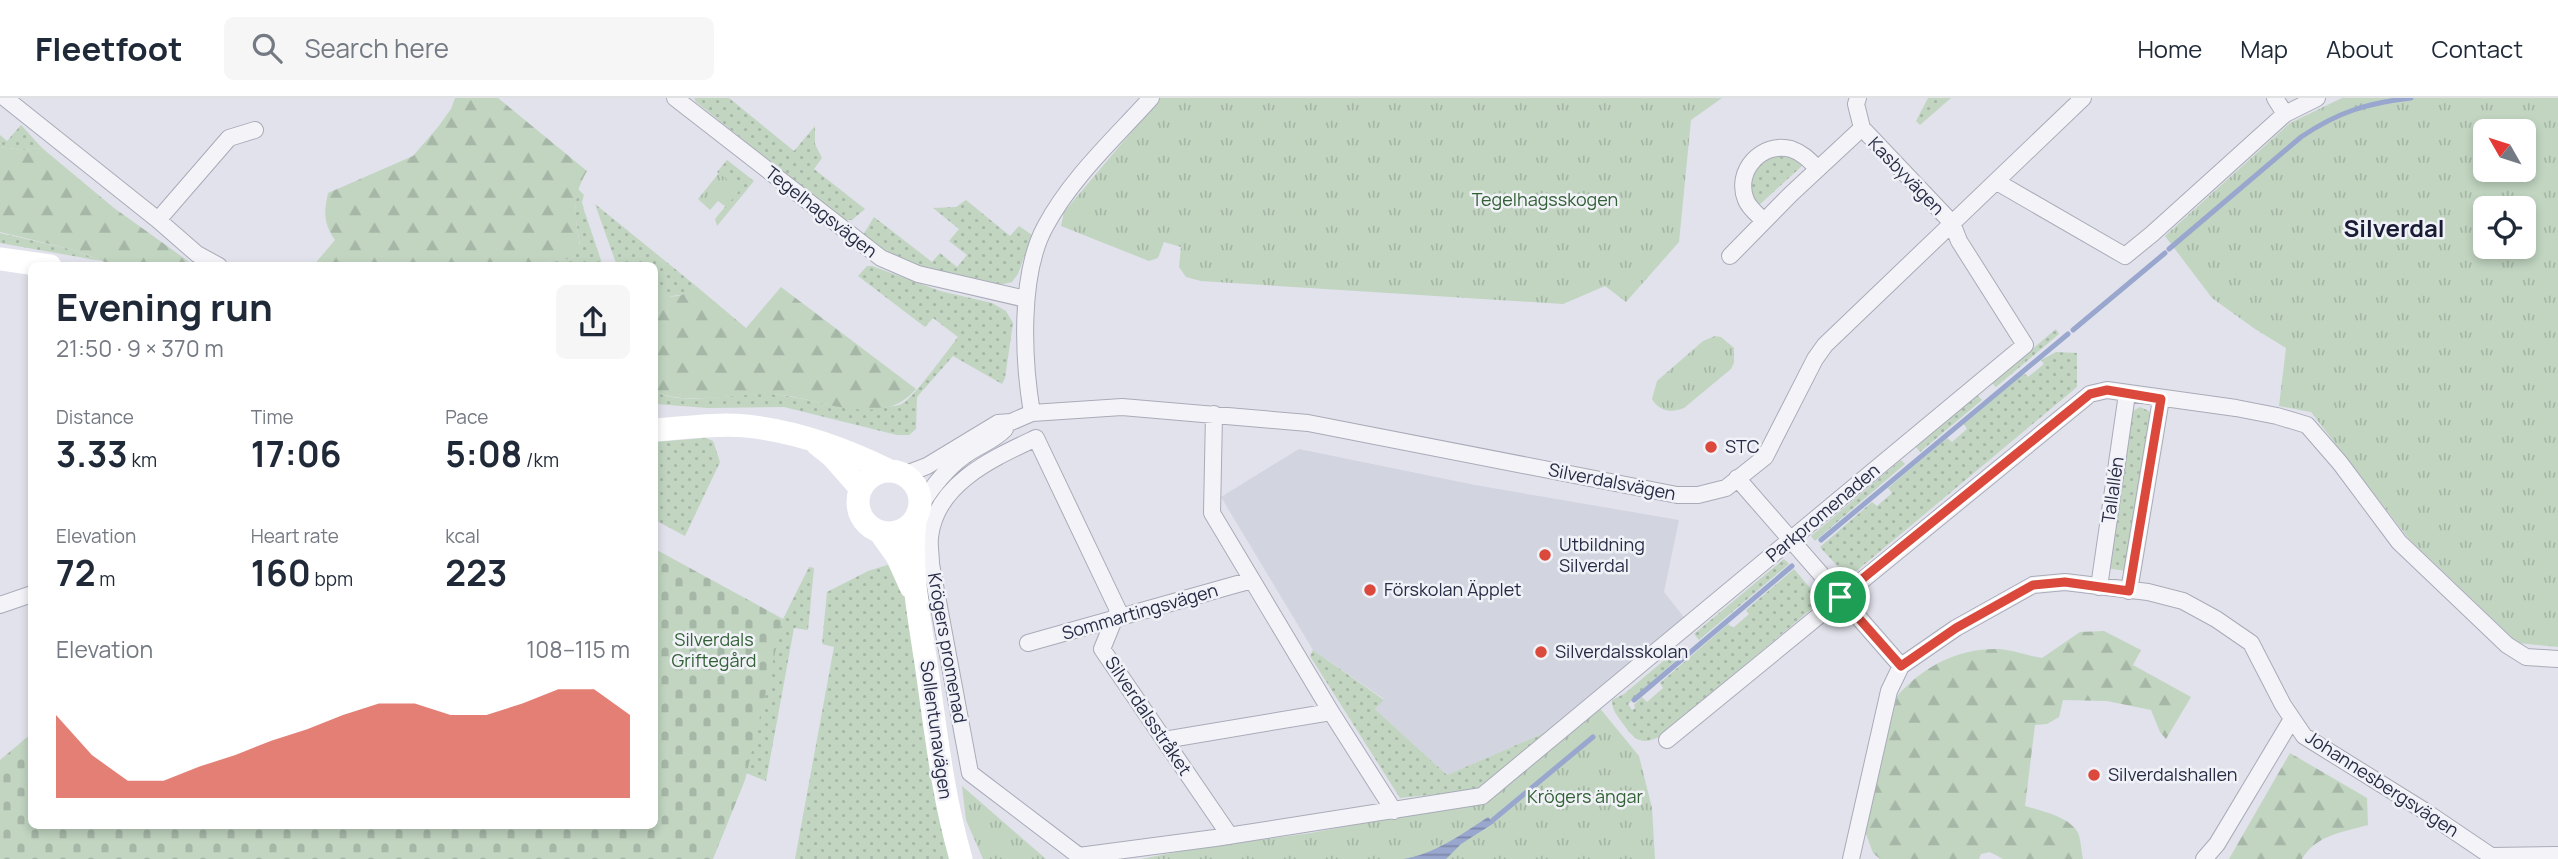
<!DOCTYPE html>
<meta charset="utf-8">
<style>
:root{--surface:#fff;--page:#f6f6f7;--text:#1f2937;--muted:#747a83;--line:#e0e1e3;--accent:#da493b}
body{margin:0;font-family:Manrope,sans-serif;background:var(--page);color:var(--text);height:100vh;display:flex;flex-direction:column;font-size:26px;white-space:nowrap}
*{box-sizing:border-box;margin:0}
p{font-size:23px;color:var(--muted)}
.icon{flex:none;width:38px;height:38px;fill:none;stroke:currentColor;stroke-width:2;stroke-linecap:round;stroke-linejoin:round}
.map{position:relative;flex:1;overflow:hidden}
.side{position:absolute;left:28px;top:164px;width:630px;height:567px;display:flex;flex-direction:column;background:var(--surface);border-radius:10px;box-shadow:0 4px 10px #0003}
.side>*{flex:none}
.needle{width:46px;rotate:309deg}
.controls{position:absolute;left:2473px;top:21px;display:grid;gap:14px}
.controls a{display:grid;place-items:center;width:63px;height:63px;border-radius:10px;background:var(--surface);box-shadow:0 4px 10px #0003;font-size:35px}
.pin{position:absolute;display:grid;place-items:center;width:60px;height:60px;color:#fff;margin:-30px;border:4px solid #fff;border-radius:50%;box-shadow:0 2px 7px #0007}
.round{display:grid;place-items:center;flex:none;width:74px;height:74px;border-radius:10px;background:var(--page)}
.head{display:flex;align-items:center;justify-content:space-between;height:119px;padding:0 28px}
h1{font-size:38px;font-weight:700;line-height:52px}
.stats{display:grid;grid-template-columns:repeat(3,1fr);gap:10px;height:119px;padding:7px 28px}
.stats div{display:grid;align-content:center}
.stats b{font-size:35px;font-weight:700}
.stats small{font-size:19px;font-weight:400}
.stats p{font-size:19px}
.chart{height:196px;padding:14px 28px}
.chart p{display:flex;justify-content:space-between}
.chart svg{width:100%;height:126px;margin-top:7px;fill:var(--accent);opacity:.7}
header{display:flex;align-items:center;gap:42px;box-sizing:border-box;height:98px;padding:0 35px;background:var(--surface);border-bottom:2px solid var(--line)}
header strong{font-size:33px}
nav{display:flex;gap:38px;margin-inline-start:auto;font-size:24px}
.search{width:490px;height:63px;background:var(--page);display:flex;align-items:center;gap:18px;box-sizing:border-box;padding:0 24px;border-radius:10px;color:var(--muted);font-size:26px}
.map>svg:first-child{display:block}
.built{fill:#d2d4e0}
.grass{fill:url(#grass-dots)}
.forest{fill:url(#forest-firs)}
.cemetery{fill:url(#cemetery-stones)}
.park{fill:url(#park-tufts);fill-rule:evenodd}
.water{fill:url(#water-rules)}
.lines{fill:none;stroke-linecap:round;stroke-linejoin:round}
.stream{stroke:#99a6ce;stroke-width:5}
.street-casing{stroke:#a9abb9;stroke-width:18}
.street{stroke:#f4f4f8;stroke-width:16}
.secondary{stroke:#fff;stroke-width:23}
.route-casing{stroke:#fff;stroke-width:14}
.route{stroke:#da493b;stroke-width:9}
.poi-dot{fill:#da493b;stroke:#f1f2f8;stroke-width:2.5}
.labels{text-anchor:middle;stroke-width:5;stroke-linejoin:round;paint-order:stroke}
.street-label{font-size:18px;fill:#272b44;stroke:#f1f2f8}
.park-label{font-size:18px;fill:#336136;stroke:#f1f2f8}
.poi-label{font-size:18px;fill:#272b44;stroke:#f1f2f8;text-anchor:start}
.district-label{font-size:24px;font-weight:bold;fill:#1a1c35;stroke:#f1f2f8}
</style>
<header>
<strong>Fleetfoot</strong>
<div class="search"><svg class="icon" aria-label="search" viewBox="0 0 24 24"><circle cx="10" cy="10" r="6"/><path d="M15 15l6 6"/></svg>Search here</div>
<nav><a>Home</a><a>Map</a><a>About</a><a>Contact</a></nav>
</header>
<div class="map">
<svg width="2558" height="761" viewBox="0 0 2558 761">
<defs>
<pattern id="grass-dots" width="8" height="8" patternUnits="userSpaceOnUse" patternTransform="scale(1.75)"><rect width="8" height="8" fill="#c1d5c1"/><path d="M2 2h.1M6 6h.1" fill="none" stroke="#a6b7a7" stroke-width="1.8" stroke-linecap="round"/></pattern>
<pattern id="forest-firs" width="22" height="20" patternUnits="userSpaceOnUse" patternTransform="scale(1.75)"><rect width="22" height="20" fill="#c1d5c1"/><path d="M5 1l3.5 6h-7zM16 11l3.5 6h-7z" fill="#a6b7a7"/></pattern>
<pattern id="cemetery-stones" width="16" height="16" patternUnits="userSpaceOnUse" patternTransform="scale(1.75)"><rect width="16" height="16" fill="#c1d5c1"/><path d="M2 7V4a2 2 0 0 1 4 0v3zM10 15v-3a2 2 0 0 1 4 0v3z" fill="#a6b7a7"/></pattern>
<pattern id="park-tufts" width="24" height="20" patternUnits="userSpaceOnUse" patternTransform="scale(1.75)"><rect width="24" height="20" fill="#c1d5c1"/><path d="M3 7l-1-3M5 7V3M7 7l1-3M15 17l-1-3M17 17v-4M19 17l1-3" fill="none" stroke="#a6b7a7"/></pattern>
<pattern id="water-rules" width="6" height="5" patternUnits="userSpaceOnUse" patternTransform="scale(1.75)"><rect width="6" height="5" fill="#99a6ce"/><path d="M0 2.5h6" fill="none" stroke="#7d87a9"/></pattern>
</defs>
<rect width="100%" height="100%" fill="#e1e2eb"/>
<!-- built -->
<path class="built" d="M1299,351L1475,387L1679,422L1664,494L1687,523L1551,632L1447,677L1375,611L1384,601L1313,552L1221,399Z"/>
<!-- grass -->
<path class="grass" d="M694,0H729L794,53L815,28V46L822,60L814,71L865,111L852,122H844L696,4Z
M1928,0H1951L1920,27L1916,23Z
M21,27L42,50L23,52L0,49V37L7,43Z
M1782,57L1794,59L1803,67L1757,109L1752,103L1750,80L1765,60Z
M727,62L754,83L717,128L715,121L739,92L717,74Z
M577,90L584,97L582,104L584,112L603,168H532L553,162L572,161L580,147L575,116Z
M966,102L1010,138L1019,128L1032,137L1018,176L1012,184L999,187C960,178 889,168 863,137L874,119L932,164L940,155L957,169L967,157L949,143L959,131L933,110L956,109Z
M595,106L696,188L688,196L663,199L655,192L654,168H617Z
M0,135L74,152L101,163L0,145Z
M867,168H872L940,193L992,205L1006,213L1013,225L1005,280L1002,286L953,258L917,299L916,331L909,337H897L784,309L708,310L655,306L654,292C678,310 741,294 771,296C810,299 848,317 888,309C892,308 900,308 903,305C914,299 948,252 958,239L933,220L925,229L858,178Z
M2056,231L2059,236L1996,289L1992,285Z
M2056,254L2077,255V289L1848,480L1820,449L1872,404L1877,408L1892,395L1888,390L1947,340L1952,344L1967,331L1964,326L2024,275L2028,279L2044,266L2041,262Z
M1977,297L1982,302L1920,354L1916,349Z
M2140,309L2149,313L2151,319L2126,473L2106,470L2131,314Z
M706,340L713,343L720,364L685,438L655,422L654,344Z
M1901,362L1905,366L1815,443L1811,438Z
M1784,461L1789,466L1699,542L1694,536Z
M894,465L906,497L953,761H795L834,549L822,546L827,494L868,473Z
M809,469L814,470L808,532L794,530L766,683L741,673L783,521Z
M1794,471L1821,503L1659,639C1638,649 1633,639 1621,623C1616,616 1612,611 1612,602L1624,596L1680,549L1685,554L1628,606L1632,612L1635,610L1634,607L1642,599L1647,604L1663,590L1660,585L1728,526L1733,530L1749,516L1746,512Z
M1313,552L1384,602L1375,611L1447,677L1551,632L1477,692L1400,700L1310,558Z"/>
<!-- forest -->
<path class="forest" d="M455,0H498L587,73C571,100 575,117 580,148L572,161L553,162L532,168H313L335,142C323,125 324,114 328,95L413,58L438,29L451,11Z
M0,49L23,52L42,50L114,110L195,168H115L74,152L0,134Z
M696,188L746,230L781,189L916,291C904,304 896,308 879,311C841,316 804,296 767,296C739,296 675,308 654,292L655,192C668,202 683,200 696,188Z
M2104,533L2141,552L2133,567L2191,599L2166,641L2160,634L2151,612L2107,603L2063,602L2059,619L2047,626L2035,627L2025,708C2041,713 2067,718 2077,733C2081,739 2081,753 2083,761H2003L1990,754L1981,756L1979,761H1880L1873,755L1865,733L1897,598C1924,568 1958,550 1999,551C2013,552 2028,558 2042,560L2080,534Z
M2290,655L2367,700L2368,727C2343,734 2316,737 2302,761H2229Z"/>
<!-- cemetery -->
<path class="cemetery" d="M655,451L783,521L745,682L713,761H0V662L31,636L32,728H654Z"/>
<!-- park -->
<path class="park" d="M1160,0H1722L1691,22L1679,144L1626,204L1605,188L1563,206L1201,183L1186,179L1179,169L1181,149L1164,144L1158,160L1149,163L1061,128L1064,114Z
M2342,0H2558V549L2518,545L2409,441L2311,314L2279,308L2286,250L2255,231L2212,200L2165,138L2290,25ZM2485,33H2524V72H2485ZM2485,110H2524V149H2485Z
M719,75L740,92L726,109L718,103L710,112L698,101Z
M1715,238L1721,239L1734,250V265L1731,271L1684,310C1671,315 1660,314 1652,301L1657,283L1703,243Z
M1598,608L1639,658L1652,710L1655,761H1141L1197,750L1311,735L1484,702Z
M962,688L970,695L1046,761H983L966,722Z"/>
<!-- water -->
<path class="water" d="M1488,719L1494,725L1461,746L1446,761H1403C1435,756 1462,736 1488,719Z"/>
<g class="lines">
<!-- stream -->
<path class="stream" d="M2169,151L2301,39C2338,14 2367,5 2411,0
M2073,232L2165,155
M1821,442L2068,236
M1634,602L1792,468
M1493,722L1593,639"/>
<defs>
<path id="street" d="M5,0L158,122L197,156L219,168
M675,0L881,160L918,176L1026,201
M2275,0L2285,16
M1997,84L2125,158L2152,136L2285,16L2317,0
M158,122L229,40L255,32
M1764,123C1758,117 1749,110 1746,102C1734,73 1762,43 1791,51C1803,55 1810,63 1818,71
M1730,158L1791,96L1862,30
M1032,315C1023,262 1019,177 1045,129C1071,80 1114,41 1151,0
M1214,316L1212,415L1331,614L1394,713
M906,376L927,368L998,325L1011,324L1032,315L1122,309L1308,325L1677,397H1698L1726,390L1765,359L1815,261L1825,247L2083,0
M1737,380L1901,568
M920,408C932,389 946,371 964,358C977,348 994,343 1005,331
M2099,489L2127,296
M2129,493L2161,301
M0,507L32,496
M1028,545L1252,482
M1164,642L1331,614
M1667,642L2090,296L2107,292L2236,310L2277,318L2307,327L2340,365L2399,444L2507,547L2526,559L2558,561
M1230,738L1102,551L1118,512L1036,340C994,360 936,385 930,439C929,448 931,457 931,466L970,675L1079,758L1215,740L1482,698L2025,247L1959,143L1952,125L1862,30L1856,6L1858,0
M1851,761L1889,593L1901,568L1956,530L2033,487L2065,484L2148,494L2183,503L2216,521L2251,545L2283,607L2304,638L2423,712L2491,758L2558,757
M2204,761L2217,746L2292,621"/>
</defs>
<!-- street casing -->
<use href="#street" class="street-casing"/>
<!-- street -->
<use href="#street" class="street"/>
<!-- secondary -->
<path class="secondary" d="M0,161L50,168
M654,332C684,330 716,325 746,328C796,333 843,350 888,372
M817,346L832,358L861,391
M858 404a31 31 0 1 1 62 0a31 31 0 1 1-62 0Z
M915,423C909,472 920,523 927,572C936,635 943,699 961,761
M880,434L897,458L911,489"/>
</g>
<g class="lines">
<defs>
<path id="route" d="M2107,292L2161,301L2129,493L2065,484L2033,487L1956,530L1901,568L1840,499L2090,296Z"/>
</defs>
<!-- route casing -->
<use href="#route" class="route-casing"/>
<!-- route -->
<use href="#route" class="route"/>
</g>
<!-- markers -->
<g class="poi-dot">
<circle cx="1711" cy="349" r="7"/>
<circle cx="1545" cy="457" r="7"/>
<circle cx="1370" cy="492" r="7"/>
<circle cx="1541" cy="554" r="7"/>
<circle cx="2094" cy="677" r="7"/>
</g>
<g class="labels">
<!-- street labels -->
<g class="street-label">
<text transform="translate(1906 78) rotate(46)" y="6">Kasbyvägen</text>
<text transform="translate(821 114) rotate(38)" y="6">Tegelhagsvägen</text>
<text transform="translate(1612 384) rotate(11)" y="6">Silverdalsvägen</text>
<text transform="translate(2113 392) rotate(-82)" y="6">Tallallén</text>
<text transform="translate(1823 415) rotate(-40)" y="6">Parkpromenaden</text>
<text transform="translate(1140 514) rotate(-16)" y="6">Sommartingsvägen</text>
<text transform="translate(947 550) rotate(80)" y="6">Krögers promenad</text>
<text transform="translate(1148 618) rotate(56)" y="6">Silverdalsstråket</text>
<text transform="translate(936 632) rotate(82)" y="6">Sollentunavägen</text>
<text transform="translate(2382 686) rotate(33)" y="6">Johannesbergsvägen</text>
</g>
<!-- park labels -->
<g class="park-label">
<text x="1545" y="108">Tegelhagsskogen</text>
<text x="714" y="548">Silverdals<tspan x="714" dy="21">Griftegård</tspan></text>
<text x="1585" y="705">Krögers ängar</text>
</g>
<!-- poi labels -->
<g class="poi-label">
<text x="1725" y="355">STC</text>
<text x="1559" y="453">Utbildning<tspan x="1559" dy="21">Silverdal</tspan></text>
<text x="1384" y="498">Förskolan Äpplet</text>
<text x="1555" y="560">Silverdalsskolan</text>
<text x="2108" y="683">Silverdalshallen</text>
</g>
<!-- district labels -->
<g class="district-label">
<text x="2394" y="139">Silverdal</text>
</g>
</g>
</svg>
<div class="controls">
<a><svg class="needle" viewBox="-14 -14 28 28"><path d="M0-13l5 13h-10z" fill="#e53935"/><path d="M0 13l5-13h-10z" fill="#747a83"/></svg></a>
<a><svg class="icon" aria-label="locate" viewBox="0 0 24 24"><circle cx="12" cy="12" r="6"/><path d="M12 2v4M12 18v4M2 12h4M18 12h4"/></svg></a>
</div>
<div class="pin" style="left:1840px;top:499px;background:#1e9e55"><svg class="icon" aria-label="arrive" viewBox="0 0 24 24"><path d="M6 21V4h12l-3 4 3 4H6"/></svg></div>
<section class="side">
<div class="head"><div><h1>Evening run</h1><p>21:50 · 9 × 370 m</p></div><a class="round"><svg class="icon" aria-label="share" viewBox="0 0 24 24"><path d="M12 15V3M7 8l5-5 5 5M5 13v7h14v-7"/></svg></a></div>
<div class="stats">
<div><p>Distance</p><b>3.33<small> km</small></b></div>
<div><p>Time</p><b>17:06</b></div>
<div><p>Pace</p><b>5:08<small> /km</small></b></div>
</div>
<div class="stats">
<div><p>Elevation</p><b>72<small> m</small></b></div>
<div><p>Heart rate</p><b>160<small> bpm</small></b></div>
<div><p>kcal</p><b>223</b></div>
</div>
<div class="chart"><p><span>Elevation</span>108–115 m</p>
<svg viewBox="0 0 160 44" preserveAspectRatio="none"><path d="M0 44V15L10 29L20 38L30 38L40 33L50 29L60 24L70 20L80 15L90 11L100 11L110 15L120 15L130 11L140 6L150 6L160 15V44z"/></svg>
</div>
</section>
</div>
